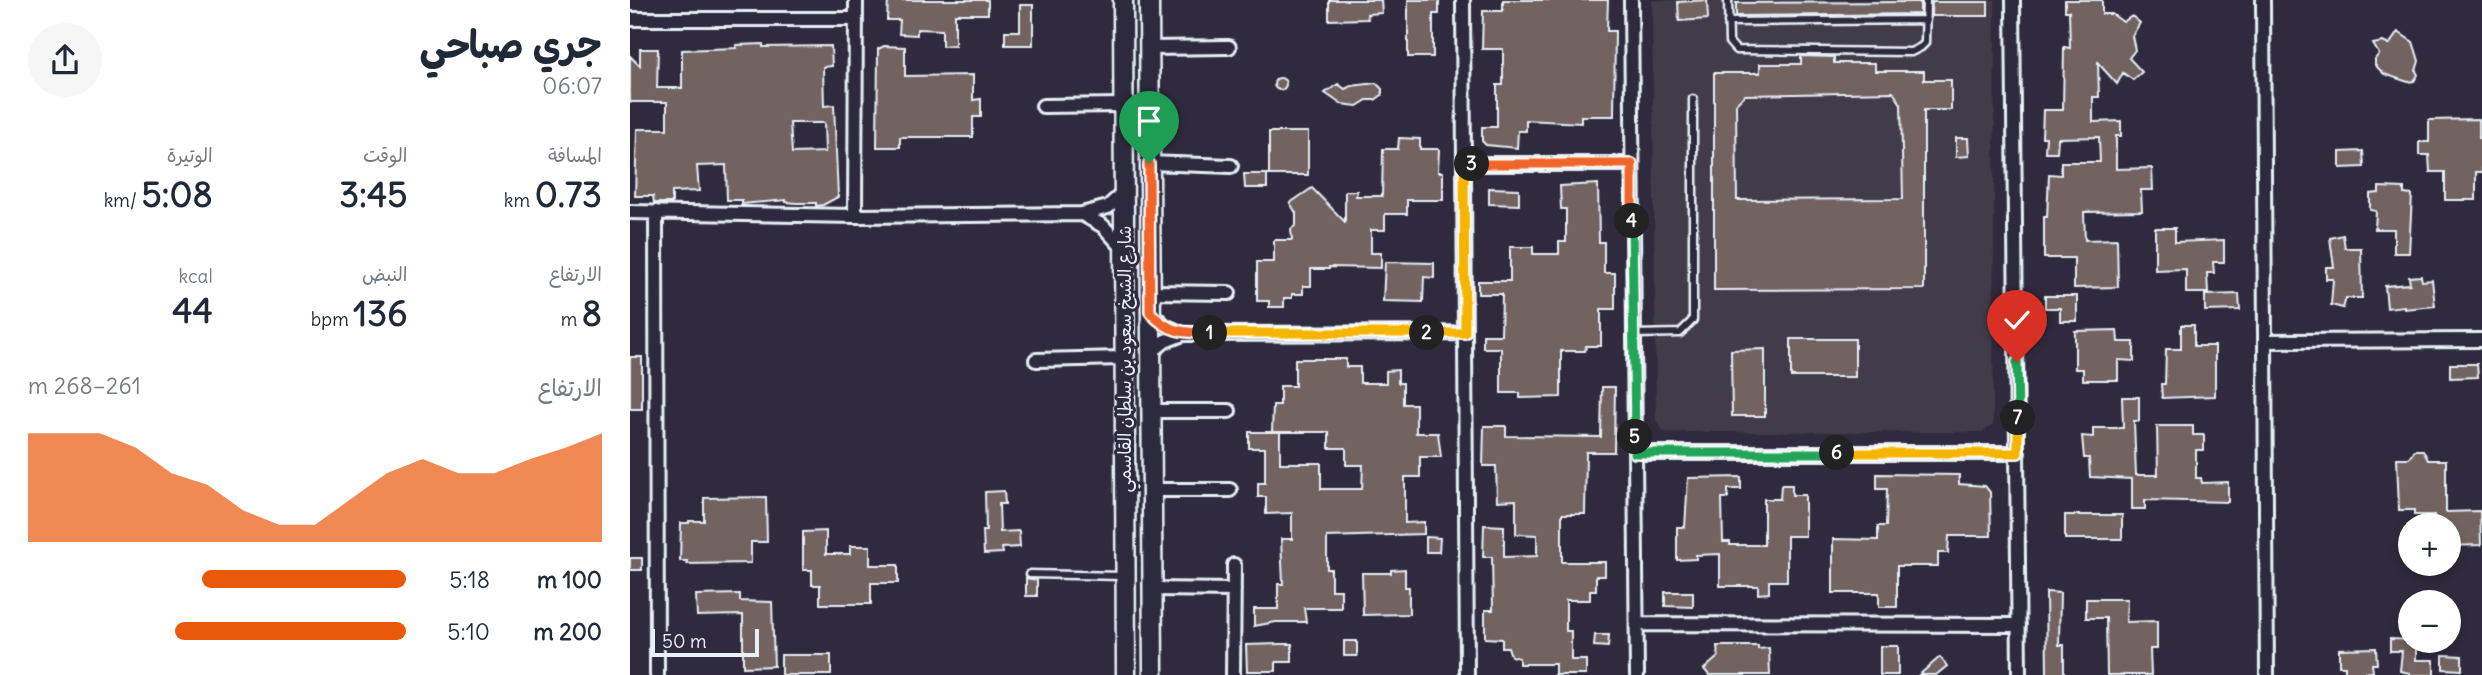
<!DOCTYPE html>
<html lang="ar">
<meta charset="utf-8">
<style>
:root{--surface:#fff;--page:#f6f6f7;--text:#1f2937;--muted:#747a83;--accent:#ea580c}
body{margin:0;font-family:Delius,"Playpen Sans Arabic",sans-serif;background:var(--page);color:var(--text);direction:rtl;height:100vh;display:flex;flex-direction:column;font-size:26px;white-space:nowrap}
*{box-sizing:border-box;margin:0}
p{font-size:23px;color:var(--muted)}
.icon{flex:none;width:38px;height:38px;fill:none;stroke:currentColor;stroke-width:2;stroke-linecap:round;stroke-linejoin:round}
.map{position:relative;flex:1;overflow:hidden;direction:ltr}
.sheet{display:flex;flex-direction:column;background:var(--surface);width:630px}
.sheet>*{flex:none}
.tools{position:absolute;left:1768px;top:513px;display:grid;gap:14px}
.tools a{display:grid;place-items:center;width:63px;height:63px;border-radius:50%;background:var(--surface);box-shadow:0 4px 10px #0003;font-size:35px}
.scale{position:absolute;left:21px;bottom:18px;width:108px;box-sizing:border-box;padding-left:7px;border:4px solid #e8f1f8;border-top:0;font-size:19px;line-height:24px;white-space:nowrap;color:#e8f1f8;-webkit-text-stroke:5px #2f2a3d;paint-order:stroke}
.pin{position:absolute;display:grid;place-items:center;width:60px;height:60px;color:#fff;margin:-72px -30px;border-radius:50% 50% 50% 0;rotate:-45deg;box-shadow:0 0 7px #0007}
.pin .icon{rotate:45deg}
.km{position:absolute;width:35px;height:35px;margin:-18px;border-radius:50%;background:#222;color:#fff;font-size:19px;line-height:35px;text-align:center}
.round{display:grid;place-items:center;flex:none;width:74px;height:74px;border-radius:37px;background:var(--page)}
.summary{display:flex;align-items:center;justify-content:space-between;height:119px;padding:0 28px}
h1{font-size:38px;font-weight:700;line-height:52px}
.metrics{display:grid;grid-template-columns:repeat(3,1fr);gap:10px;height:119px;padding:7px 28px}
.metrics div{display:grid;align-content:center}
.metrics b{font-size:35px;font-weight:700}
.metrics small{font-size:19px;font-weight:400}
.metrics p{font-size:19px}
.chart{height:196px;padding:14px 28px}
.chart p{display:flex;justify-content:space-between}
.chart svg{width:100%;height:126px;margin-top:7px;fill:var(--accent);opacity:.7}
ul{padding:0 28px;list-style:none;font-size:23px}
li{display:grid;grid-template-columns:112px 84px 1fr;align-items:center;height:52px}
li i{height:18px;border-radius:9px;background:var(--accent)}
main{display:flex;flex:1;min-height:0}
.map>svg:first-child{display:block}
.built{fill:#433b48}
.building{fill:#736361;stroke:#e8f1f8;stroke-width:2;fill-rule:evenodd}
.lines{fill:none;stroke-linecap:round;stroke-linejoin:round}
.lane-casing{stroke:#e8f1f8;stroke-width:11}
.street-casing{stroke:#e8f1f8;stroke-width:18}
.secondary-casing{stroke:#e8f1f8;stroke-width:23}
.lane{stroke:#2f2a3d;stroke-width:6}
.street{stroke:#2f2a3d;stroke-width:12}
.secondary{stroke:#2f2a3d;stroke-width:18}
.split-1-casing{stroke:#fff;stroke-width:14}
.split-2-casing{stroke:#fff;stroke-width:14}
.split-3-casing{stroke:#fff;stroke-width:14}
.split-4-casing{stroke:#fff;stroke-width:14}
.split-5-casing{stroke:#fff;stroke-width:14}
.split-6-casing{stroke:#fff;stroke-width:14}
.split-7-casing{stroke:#fff;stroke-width:14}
.split-8-casing{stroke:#fff;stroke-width:14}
.split-1{stroke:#f0652b;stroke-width:9}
.split-2{stroke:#f5b400;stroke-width:9}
.split-3{stroke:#f5b400;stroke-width:9}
.split-4{stroke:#f0652b;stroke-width:9}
.split-5{stroke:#22a559;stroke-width:9}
.split-6{stroke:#22a559;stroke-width:9}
.split-7{stroke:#f5b400;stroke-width:9}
.split-8{stroke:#22a559;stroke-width:9}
.labels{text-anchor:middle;stroke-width:6;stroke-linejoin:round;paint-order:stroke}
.street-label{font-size:18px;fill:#e8f1f8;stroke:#2f2a3d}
</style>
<main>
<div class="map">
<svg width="1852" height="675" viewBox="0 0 1852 675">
<rect width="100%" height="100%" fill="#2f2a3d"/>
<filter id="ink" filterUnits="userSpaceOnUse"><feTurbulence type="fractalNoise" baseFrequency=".0143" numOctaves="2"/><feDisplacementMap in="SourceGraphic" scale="14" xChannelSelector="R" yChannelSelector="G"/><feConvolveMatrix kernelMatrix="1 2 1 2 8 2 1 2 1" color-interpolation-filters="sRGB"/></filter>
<g filter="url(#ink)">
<!-- built -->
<path class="built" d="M1022,0H1365L1363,425L1353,432H1034L1026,420Z"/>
<!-- building -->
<path class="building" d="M258,0H358V14H325V45L312,46V30L287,29V35L269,34L270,20H257Z
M699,0H751L752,13L737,14L738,19L699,20Z
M778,0H809V14H803V57H778Z
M873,0H978L977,31H985L984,116H951V123L896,120V131H888L887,148L856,145L852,141V127H867V85H873V49H852L853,11H873Z
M1077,0L1078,19L1049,21L1048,2Z
M1435,0H1472V14H1482L1493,22L1502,16L1510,23L1502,36L1505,50L1499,58L1512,72L1503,80L1493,73L1487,84L1468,63L1469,97H1463V122L1491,121V136H1486V169L1522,168L1523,190H1511L1512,211L1454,212L1455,240L1487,239L1488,287L1444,288V258H1414V217H1417L1419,174L1431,175V162H1470L1469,137L1428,138L1427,152H1415L1416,137H1412L1413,110H1433L1434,47L1440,48L1439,11H1435Z
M1287,2H1290V14L1106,16V3Z
M1302,2H1358V16H1301Z
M390,5H403V45H375V31H390Z
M1768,32L1783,42L1786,51L1789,61L1786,71L1788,75L1784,81L1778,82L1754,74L1745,65V59L1749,54L1743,44L1753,42L1759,45Z
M133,44V47L201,46L202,66L193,67L194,106L204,105L208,197L193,205L186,206V203H167L156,202V200L112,204V200H97L96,165L67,166L69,191L42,192V203H24L23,196H5L7,129H37V102H0V56L10,66V49H28L27,88H52V50L106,48V45ZM160,123H194L195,152L162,153Z
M254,46L275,47V76L343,75V100L351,99V117H343V137H270V147H247L248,49Z
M1171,56L1204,57V63H1245V71H1294V80H1321V110H1294V289L1084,290V73H1130V64H1171ZM1263,92L1271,104L1273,199L1107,200L1106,104L1115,95Z
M644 84a6 6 0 1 1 12 0a6 6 0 1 1-12 0Z
M746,83L752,89V95L745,100H737L727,106L711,104L695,93L708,84L715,89L721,86Z
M1849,119V138H1852V172H1846V200H1815V172H1800L1799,155H1789V142H1799V120Z
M639,132H678V175H639Z
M769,138L790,139V149H809L808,172H813V200H777V214H755V230H741V253H751V268L699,267V269H681V286H673V294H662V298H654V307H639V301H627V262H644V240H662L661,229L666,225V213L660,203L682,188L715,222V191H727L726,196H752L753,149H768Z
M1326,138H1338L1339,156L1326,157Z
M1733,151L1734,167L1710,168V152Z
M614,174H637V188H615Z
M968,184L969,242H974V273H985V309H971V346H956L955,351H931V397L890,398V393H871V348H853V335H871L872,294H848V281H880V247H903V254H929V242H936V209H931L930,186Z
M1749,187L1774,188V194L1782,195L1779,253H1764V229H1745L1746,211L1740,210V194L1749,193Z
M859,188L889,189V205L859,204Z
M1525,228H1545V242L1594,240V262H1583L1584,273H1577L1578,293H1556V269L1525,270Z
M1713,235L1715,248H1731L1732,298H1716L1713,308L1701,305L1703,279H1696V267H1704L1700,238Z
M755,262L804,263V278L794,277L793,302L753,301Z
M1791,276L1792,281L1802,280L1805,306L1774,309V306L1757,308L1755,286L1780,284L1779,277Z
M1609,294L1610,310L1575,311V295Z
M1415,296H1447V321H1430V308H1415Z
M1551,325H1564V346H1585V396L1532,398L1531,384H1535L1536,349H1551Z
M1487,330L1488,342H1504V361L1488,360V380H1453V369H1445V331Z
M1161,339H1225V377H1161Z
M1135,349V416H1102L1101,350Z
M0,357H12V409H0Z
M665,359H716V367H730V383H756V371L768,370V383H773V404H786V433H808L811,457H790V477H775V523L794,522V534L697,537V569H701V590H711V608H674L676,622H646L624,626V609H648V584H653L651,539H662V513L636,514V497H628V483H635V448H619V432H650V463H691V489H732L733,465H716V448H699V432H642L643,405H650V386H665Z
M1820,364H1847L1848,377L1820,378Z
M972,387H985L984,452H956L955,514H932V562H975V576H966V590H960V600H936V631H941V660H956V675H925V664H889V658L881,656L878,647H872V639L855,638V610H863L862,557H853L854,525L874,526V557L907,556V535L886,534V500L867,501L866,466H853L854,426H876V436L971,437Z
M1492,397H1509V421H1504L1506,475H1528L1527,426H1563V435H1574V450H1566V478H1571L1572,483L1598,482V502L1515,500V509H1502V479L1460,477L1459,458H1454L1452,436L1463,437V428H1493Z
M1785,450H1793L1798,460H1816V512L1850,511L1851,545L1818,546V525H1804V515H1784V510H1769L1767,458H1779Z
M1247,474L1329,475V484L1355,486L1360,492L1361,536H1319L1318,553H1308V566H1267V607H1249V593H1203V539L1248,540V526H1256L1257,489H1247Z
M1111,477V489H1098V498H1092L1093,542H1100V545H1134V499H1150L1151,485H1162V495H1175V536H1157V581H1139V593L1128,594V586H1090V554L1066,555V559L1047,560V527H1055L1058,478Z
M374,491L375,504H369L370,532L389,531L390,547L372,548L373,553L354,554L353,531H356L355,492Z
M136,497L137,542H121V563L57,564V561H50L51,523H59V521H74V498Z
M1435,515H1492V539H1435Z
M196,531V554H220V546H240V565H268V583H241V604H190V585H182V570H173V532Z
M796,537L810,538L809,552H796Z
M0,558H12V570H0Z
M775,569V587H779V614L733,615L732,573H761V570Z
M396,578L407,580V596H396Z
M1035,592H1063V607L1035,606Z
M1416,592L1430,593L1429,645H1434V675H1417Z
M110,594V601L142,602L144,666L113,667V615L67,616L66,595Z
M1456,599H1497L1496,622L1527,621V649H1520L1521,675H1477L1476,618H1456Z
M965,635H979L978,647L964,646Z
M1760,639L1786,640V660H1804V675H1780V673L1770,671L1772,651H1760Z
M714,641H727V656H714Z
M649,644H662V662H646V671H617L616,645Z
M1087,646H1128V649L1139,648L1140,675H1079L1074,669L1088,657Z
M1250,646H1268V675H1250Z
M1746,648L1747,664H1742L1743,672L1715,674V666H1709V649Z
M151,655H201V675H151Z
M1813,655L1832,656V670L1813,669Z
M1310,657L1317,666L1306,675H1289Z"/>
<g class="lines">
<defs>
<path id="lane" d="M1098,0L1099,42L1106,50L1281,52L1291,47L1295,43L1296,0
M1098,22L1296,20
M1005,334L1050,333L1063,320V99
M400,574L492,576"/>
<path id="street" d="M833,0L837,675
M1001,0L1007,675
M1383,0L1389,675
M1633,0L1637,675
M0,19H226
M519,48L599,47
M413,106L493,105
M519,163L601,166
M834,164H1002
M0,212L225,216L452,214L478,207L493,193
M26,212L27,675
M452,214L473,226L494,249
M225,216L226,0
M520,292L599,293
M520,312L535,326L553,334
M1635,341L1852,340
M520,353L535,341L553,334L835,333
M406,360L494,358
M521,411H599
M1005,453H1388
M522,490H600
M523,589L604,590
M1007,624L1389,625
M603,675L604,565"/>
<path id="secondary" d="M493,0L496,675
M519,0L523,675"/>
</defs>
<!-- lane casing -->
<use href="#lane" class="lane-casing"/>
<!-- street casing -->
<use href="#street" class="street-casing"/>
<!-- secondary casing -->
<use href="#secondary" class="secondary-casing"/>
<!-- lane -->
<use href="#lane" class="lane"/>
<!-- street -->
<use href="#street" class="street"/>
<!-- secondary -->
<use href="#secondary" class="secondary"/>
</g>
</g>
<g class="lines" filter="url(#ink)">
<defs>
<path id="split-1" d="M519,163L520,312C538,333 554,333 580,333"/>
<path id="split-2" d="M580,333H797"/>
<path id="split-3" d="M797,333H835L834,164H842"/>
<path id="split-4" d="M842,164H1002V221"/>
<path id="split-5" d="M1002,221L1005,437"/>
<path id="split-6" d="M1005,437V453H1207"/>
<path id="split-7" d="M1207,453H1388V418"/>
<path id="split-8" d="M1387,362L1388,418"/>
</defs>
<!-- split-1 casing -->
<use href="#split-1" class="split-1-casing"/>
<!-- split-2 casing -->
<use href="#split-2" class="split-2-casing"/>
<!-- split-3 casing -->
<use href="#split-3" class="split-3-casing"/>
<!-- split-4 casing -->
<use href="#split-4" class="split-4-casing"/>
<!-- split-5 casing -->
<use href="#split-5" class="split-5-casing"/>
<!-- split-6 casing -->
<use href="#split-6" class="split-6-casing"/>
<!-- split-7 casing -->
<use href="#split-7" class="split-7-casing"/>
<!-- split-8 casing -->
<use href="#split-8" class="split-8-casing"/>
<!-- split-1 -->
<use href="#split-1" class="split-1"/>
<!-- split-2 -->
<use href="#split-2" class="split-2"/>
<!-- split-3 -->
<use href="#split-3" class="split-3"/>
<!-- split-4 -->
<use href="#split-4" class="split-4"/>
<!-- split-5 -->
<use href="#split-5" class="split-5"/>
<!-- split-6 -->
<use href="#split-6" class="split-6"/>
<!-- split-7 -->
<use href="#split-7" class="split-7"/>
<!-- split-8 -->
<use href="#split-8" class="split-8"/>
</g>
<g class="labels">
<!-- street labels -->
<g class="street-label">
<text transform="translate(495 359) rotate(-90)" y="6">شارع الشيخ سعود بن سلطان القاسمي</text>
</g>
</g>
</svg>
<div class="tools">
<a>+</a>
<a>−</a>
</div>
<div class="scale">50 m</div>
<div class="pin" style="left:519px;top:163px;background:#1e9e55"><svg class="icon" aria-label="arrive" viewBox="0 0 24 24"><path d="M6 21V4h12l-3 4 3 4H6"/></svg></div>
<div class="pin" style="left:1387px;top:362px;background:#d93025"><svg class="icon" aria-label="check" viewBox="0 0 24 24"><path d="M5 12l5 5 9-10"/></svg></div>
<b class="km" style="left:580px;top:333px">1</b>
<b class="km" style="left:797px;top:333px">2</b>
<b class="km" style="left:842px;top:164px">3</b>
<b class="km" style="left:1002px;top:221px">4</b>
<b class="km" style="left:1005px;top:437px">5</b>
<b class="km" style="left:1207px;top:453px">6</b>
<b class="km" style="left:1388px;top:418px">7</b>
</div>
<section class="sheet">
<div class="summary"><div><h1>جري صباحي</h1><p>06:07</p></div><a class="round"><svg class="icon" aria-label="share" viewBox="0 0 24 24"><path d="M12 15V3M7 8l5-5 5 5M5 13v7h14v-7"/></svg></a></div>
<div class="metrics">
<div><p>المسافة</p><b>0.73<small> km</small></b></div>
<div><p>الوقت</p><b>3:45</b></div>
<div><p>الوتيرة</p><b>5:08<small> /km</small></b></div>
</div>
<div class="metrics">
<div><p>الارتفاع</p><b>8<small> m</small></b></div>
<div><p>النبض</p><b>136<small> bpm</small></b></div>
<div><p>kcal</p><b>44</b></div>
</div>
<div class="chart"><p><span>الارتفاع</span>261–268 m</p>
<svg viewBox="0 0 160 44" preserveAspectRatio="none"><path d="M0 44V6L10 6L20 6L30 11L40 20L50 24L60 33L70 38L80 38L90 29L100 20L110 15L120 20L130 20L140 15L150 11L160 6V44z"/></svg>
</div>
<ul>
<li><b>100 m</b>5:18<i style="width:54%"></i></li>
<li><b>200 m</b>5:10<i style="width:61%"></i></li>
</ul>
</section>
</main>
